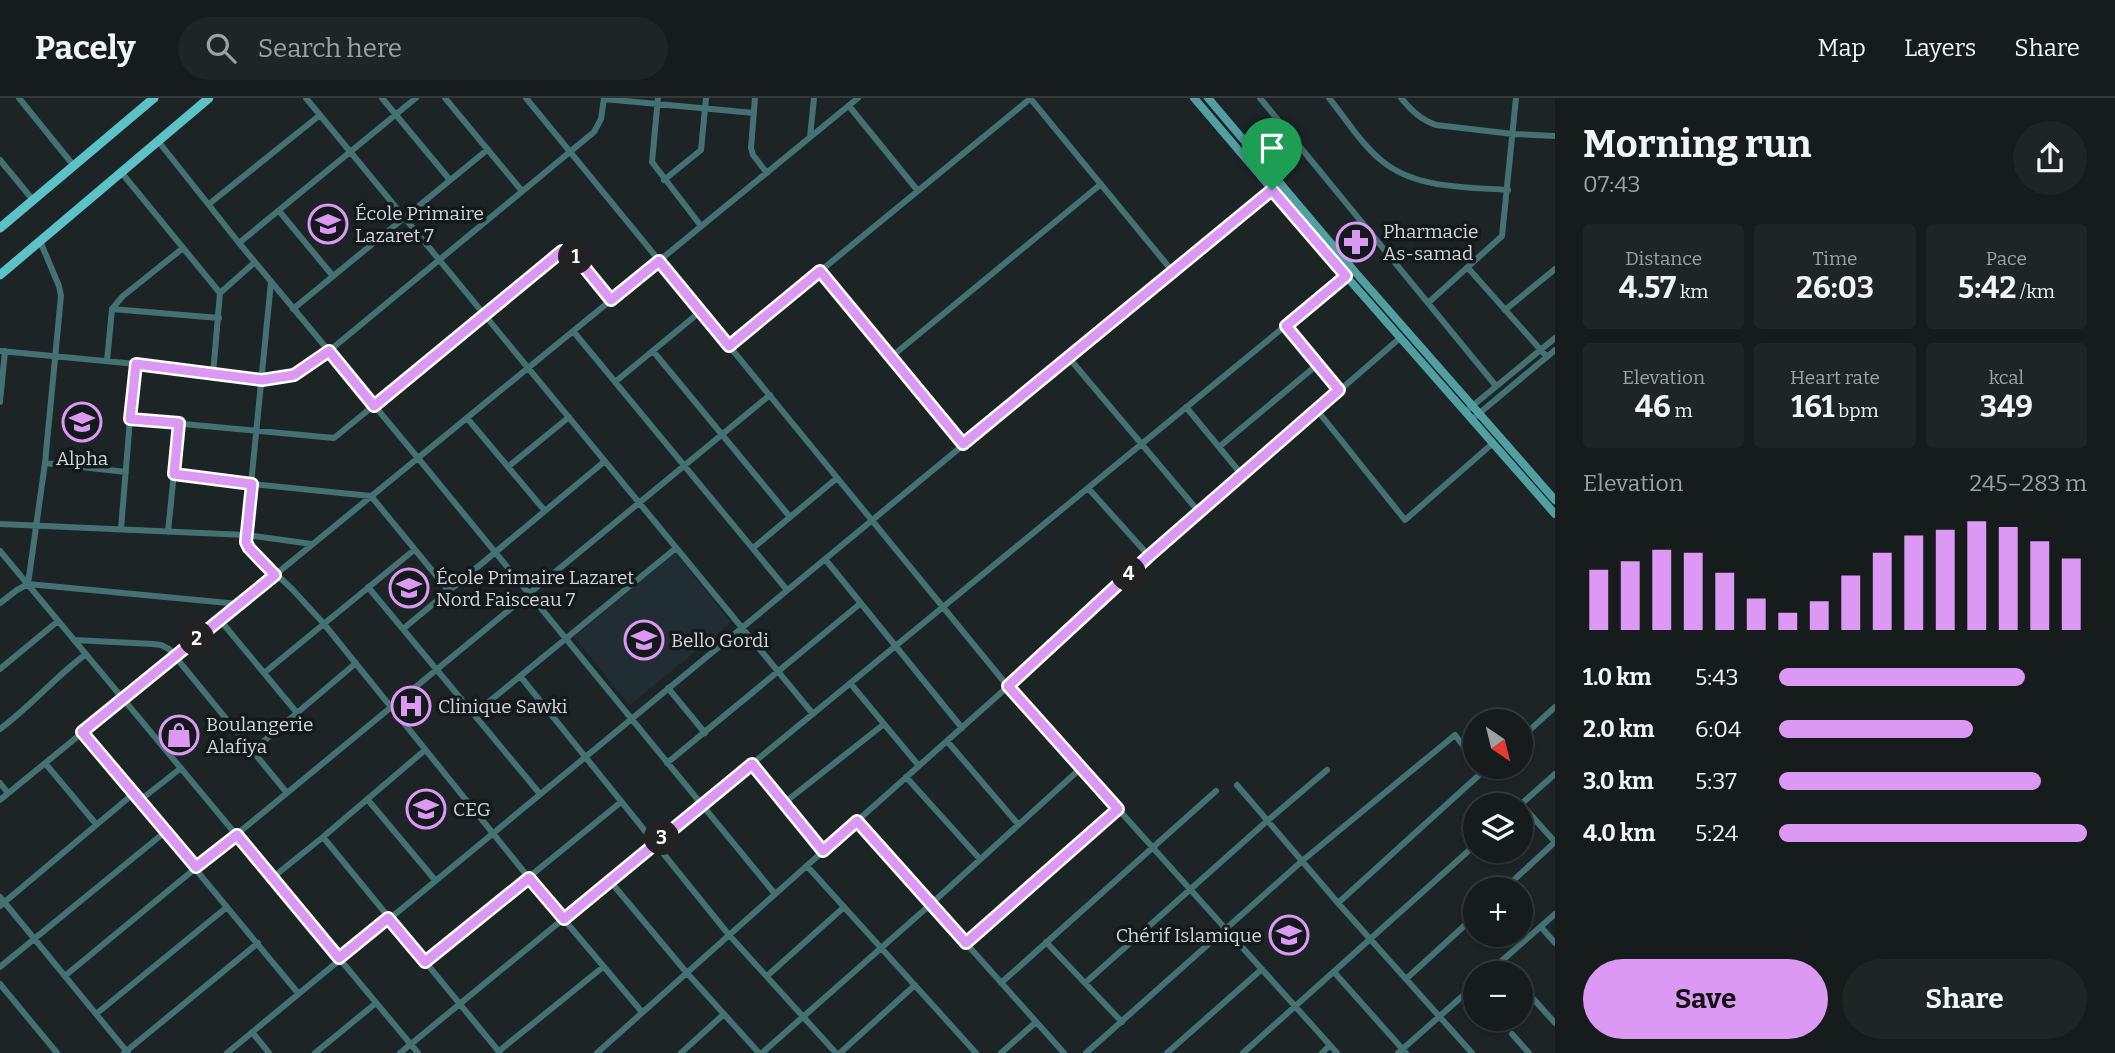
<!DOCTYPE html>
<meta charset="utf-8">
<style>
:root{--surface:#161b1c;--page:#1f2425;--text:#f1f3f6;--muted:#9ea1a3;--line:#35393b;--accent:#dc99f4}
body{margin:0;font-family:Bitter,serif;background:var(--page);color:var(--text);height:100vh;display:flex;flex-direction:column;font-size:26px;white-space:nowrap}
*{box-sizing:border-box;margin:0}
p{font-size:23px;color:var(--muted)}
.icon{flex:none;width:38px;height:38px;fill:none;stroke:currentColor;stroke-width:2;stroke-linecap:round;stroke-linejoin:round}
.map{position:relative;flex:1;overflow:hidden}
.sheet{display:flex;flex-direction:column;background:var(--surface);width:560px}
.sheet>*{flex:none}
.needle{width:46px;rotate:145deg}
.buttons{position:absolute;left:1463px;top:611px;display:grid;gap:14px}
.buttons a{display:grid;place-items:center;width:70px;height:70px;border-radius:50%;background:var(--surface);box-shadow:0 2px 5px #0004,0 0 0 2px var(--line);font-size:35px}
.pin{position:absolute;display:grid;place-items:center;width:60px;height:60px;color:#fff;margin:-72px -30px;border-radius:50% 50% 50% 0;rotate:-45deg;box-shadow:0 0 7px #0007}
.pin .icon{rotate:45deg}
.km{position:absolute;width:35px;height:35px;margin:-18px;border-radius:50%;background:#222;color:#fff;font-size:19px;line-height:35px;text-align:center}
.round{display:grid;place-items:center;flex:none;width:74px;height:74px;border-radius:37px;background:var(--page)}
.summary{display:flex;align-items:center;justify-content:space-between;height:119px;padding:0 28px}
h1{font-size:38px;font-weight:700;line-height:52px}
.metrics{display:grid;grid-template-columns:repeat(3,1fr);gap:10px;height:119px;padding:7px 28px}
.metrics div{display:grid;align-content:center;border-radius:7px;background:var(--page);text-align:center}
.metrics b{font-size:30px;font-weight:700}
.metrics small{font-size:19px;font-weight:400}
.metrics p{font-size:19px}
.chart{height:196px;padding:14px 28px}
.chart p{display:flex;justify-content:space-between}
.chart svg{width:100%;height:126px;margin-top:7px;stroke:var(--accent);stroke-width:6}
.cta{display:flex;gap:14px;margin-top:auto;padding:14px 28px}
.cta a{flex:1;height:80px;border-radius:42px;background:var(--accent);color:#111;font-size:28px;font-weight:700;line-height:80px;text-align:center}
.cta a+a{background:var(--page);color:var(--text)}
ul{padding:0 28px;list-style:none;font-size:23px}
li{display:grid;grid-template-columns:112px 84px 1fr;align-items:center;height:52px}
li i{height:18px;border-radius:9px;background:var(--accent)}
header{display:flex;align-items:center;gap:42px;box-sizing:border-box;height:98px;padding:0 35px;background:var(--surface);border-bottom:2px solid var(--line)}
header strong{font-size:33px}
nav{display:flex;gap:38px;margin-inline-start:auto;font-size:24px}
.search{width:490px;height:63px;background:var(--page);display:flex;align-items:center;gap:18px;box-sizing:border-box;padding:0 24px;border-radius:38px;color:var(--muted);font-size:26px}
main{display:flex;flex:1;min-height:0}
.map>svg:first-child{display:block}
.built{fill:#202e33}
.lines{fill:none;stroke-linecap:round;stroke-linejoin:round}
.street{stroke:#447273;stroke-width:6}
.secondary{stroke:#529fa2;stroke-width:8}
.primary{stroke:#5cc2c6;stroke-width:9}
.route-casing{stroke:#fff;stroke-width:14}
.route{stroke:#dc99f4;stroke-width:9}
.labels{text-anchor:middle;stroke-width:7;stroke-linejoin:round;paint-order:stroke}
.poi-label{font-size:19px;fill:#d1d5d7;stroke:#141a1c;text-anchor:start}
</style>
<header>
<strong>Pacely</strong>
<div class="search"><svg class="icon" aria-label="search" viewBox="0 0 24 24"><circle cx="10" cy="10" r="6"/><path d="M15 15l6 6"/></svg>Search here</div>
<nav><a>Map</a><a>Layers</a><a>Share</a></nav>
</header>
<main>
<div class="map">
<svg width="1555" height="955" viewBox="0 0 1555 955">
<rect width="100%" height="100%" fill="#1d2426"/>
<!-- built -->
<path class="built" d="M675,455L731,524L630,607L574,539Z"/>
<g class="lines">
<!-- street -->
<path class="street" d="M19,0L74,68
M306,0L813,616
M382,0L450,82
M445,0L522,93
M526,0L1006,586L1337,955
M658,0L652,64L701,128
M755,0L751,50L753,57L767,75
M1030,0L1173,174
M1260,0L1496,288
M1329,0C1346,21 1361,46 1382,63C1416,91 1466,89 1508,92
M1401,0C1412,13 1420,21 1436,27L1513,36L1555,38
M604,1L754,15
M849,8L918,93
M810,39L814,0
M158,43L239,145L418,360L775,796
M0,62L33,102
M121,74L220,195
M664,82L701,52L706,0
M209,106L320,17
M279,113L333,178
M239,145L416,0
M1468,170L1547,259
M820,173L963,346
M271,184L246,437V444L249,450L293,492L324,526L529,780L642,914
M1428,205L1502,138L1516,0
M112,211L219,220
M293,211L487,52
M1505,212L1555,171
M1286,227L1339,292
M573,233L787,492
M729,248L1031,0
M0,253L136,266L262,282L294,277L329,253L594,34L601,21L604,0
M653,253L790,419
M891,259L1101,86
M1069,260L1199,414
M107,263L112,211L123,198L183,150
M213,276L220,195L255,164
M615,284L701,213
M0,304L5,253
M1186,309L1242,377
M1317,312L1405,422L1492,346
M1465,314L1555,240
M1476,318L1555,252
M467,320L545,413
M130,321L334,340L563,153L572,154L611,202
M1219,349L1318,266
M45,365L126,374
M508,369L569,319
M174,376L252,386L371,398L448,492
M1088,390L1149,458
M0,426L246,437L312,446
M121,431L130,321L136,266
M168,434L179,325
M753,450L837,380
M0,453L418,955
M825,461L962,630
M28,486L45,365L61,198L59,188L40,143
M368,489L540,696
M0,505L17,492L28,486L239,506
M220,522L298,616
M403,531L605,363
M74,542L153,546L161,547L169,551L287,695
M0,571L58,523
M264,575L414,452
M520,578L729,837L836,955
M850,585L919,668
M668,590L705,635
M474,616L676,450
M0,631C31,608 55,579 86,556
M82,634L298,895
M1521,640L1555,609
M947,643L1018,726
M252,653L356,565
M45,665L96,726
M667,665L861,505
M752,666L823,753
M906,679L980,761
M0,685L8,695
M1237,687L1338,805L1472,955
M0,702L858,0
M368,702L435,782
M139,703L181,670
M784,705L884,626
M1521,706L1555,744
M1520,707L1555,676
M857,723L1064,955
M323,739L500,955
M807,768L976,955
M272,780L323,739L425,652
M610,783L687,875L759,955
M1504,791L1555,744
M0,799L128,955
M1338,805L1489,668
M0,808L133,696
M1541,829L1555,845
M1046,844L1122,924
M966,845L1118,711
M425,864L621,704
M1500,864L1510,875
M0,869L165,734
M1334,874L1406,955
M1488,875L1555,816
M66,877L770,297
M767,878L843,810
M1406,881L1475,818
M1001,885L1216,693
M1085,885L1267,723L1327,672
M0,886L57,955
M1521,887L1555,925
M96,916L227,809
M252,934L269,955
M1512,936L1529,955
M499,953L603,869
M124,955L258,845
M227,955L1272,92
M315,955L376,905
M400,955L1346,178
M597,955L1004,592L1150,457L1400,240
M681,955L724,916
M762,955L931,806L1081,670
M840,955L915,887
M1001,955L1036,924
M1086,955L1302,763L1455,637L1475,663
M1167,955L1262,871
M1243,955L1475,747
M1322,955L1330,947
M1398,955L1475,887"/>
<!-- secondary -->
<path class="secondary" d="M1194,0L1346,178L1555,416
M1208,0L1356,175L1555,402"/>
<!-- primary -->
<path class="primary" d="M0,130L154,0
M0,177L209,0"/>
</g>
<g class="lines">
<defs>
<path id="route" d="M1272,92L1346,178L1286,228L1339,292L1150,457L1008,588L1118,711L966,845L857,723L823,753L752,666L564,821L529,780L425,864L388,820L339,860L237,737L196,769L82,634L275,477L249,450L246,444L252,386L174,376L179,325L130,321L136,266L262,282L294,277L329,253L374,308L562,153L572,154L611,202L659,163L729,248L820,173L963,346Z"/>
</defs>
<!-- route casing -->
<use href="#route" class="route-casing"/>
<!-- route -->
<use href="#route" class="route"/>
</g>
<!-- icons -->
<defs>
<symbol id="school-ring" viewBox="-11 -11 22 22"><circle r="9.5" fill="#141a1c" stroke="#dc99f4" stroke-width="1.5"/><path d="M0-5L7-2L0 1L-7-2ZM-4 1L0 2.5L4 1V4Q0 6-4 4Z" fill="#dc99f4"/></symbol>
<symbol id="pharmacy-ring" viewBox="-11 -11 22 22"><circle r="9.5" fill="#141a1c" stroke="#dc99f4" stroke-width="1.5"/><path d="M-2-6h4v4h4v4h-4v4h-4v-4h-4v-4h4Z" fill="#dc99f4"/></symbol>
<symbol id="hospital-ring" viewBox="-11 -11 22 22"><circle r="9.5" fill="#141a1c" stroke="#dc99f4" stroke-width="1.5"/><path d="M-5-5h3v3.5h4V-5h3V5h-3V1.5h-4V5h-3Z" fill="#dc99f4"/></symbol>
<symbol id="shop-ring" viewBox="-11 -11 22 22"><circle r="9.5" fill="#141a1c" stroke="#dc99f4" stroke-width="1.5"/><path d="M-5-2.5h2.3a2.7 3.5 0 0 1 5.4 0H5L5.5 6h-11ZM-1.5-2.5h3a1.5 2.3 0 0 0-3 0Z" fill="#dc99f4"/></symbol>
</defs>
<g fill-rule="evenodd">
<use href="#school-ring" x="306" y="104" width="44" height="44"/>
<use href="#pharmacy-ring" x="1334" y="122" width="44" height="44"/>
<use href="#school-ring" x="60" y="302" width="44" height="44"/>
<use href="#school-ring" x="387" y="468" width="44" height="44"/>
<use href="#school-ring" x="622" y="520" width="44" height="44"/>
<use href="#hospital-ring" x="389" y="586" width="44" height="44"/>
<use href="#shop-ring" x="157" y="615" width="44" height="44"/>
<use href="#school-ring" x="404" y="689" width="44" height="44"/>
<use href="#school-ring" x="1267" y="815" width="44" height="44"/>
</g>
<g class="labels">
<!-- poi labels -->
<g class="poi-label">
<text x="355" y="122">École Primaire<tspan x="355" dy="22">Lazaret 7</tspan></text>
<text x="1383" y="140">Pharmacie<tspan x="1383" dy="22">As-samad</tspan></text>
<text x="82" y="367" text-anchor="middle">Alpha</text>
<text x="436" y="486">École Primaire Lazaret<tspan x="436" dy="22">Nord Faisceau 7</tspan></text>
<text x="671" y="549">Bello Gordi</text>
<text x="438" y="615">Clinique Sawki</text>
<text x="206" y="633">Boulangerie<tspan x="206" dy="22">Alafiya</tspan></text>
<text x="453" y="718">CEG</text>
<text x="1262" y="844" text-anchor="end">Chérif Islamique</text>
</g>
</g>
</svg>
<div class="buttons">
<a><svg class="needle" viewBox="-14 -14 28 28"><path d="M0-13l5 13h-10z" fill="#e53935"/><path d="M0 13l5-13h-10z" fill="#9ea1a3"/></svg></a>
<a><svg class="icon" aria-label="layers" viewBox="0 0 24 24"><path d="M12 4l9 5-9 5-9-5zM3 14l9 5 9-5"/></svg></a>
<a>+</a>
<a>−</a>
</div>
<div class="pin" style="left:1272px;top:92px;background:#1e9e55"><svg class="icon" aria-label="arrive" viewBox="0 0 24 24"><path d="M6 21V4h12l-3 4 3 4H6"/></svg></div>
<b class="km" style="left:576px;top:159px">1</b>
<b class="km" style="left:197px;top:541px">2</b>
<b class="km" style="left:662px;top:740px">3</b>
<b class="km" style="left:1129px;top:476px">4</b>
</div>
<section class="sheet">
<div class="summary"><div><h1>Morning run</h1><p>07:43</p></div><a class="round"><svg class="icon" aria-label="share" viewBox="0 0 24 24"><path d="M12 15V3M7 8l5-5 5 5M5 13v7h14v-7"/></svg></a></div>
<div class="metrics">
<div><p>Distance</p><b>4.57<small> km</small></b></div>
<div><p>Time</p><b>26:03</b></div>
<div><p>Pace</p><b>5:42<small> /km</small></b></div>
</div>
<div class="metrics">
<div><p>Elevation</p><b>46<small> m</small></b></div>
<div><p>Heart rate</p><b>161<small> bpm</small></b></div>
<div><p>kcal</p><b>349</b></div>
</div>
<div class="chart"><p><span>Elevation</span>245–283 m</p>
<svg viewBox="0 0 160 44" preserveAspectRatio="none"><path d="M5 44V23M15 44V20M25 44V16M35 44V17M45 44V24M55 44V33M65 44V38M75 44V34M85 44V25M95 44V17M105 44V11M115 44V9M125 44V6M135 44V8M145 44V13M155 44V19"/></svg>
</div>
<ul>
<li><b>1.0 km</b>5:43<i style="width:80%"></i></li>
<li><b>2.0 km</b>6:04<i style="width:63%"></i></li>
<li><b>3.0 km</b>5:37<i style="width:85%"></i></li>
<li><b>4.0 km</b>5:24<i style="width:100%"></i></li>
</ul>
<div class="cta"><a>Save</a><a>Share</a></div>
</section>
</main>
